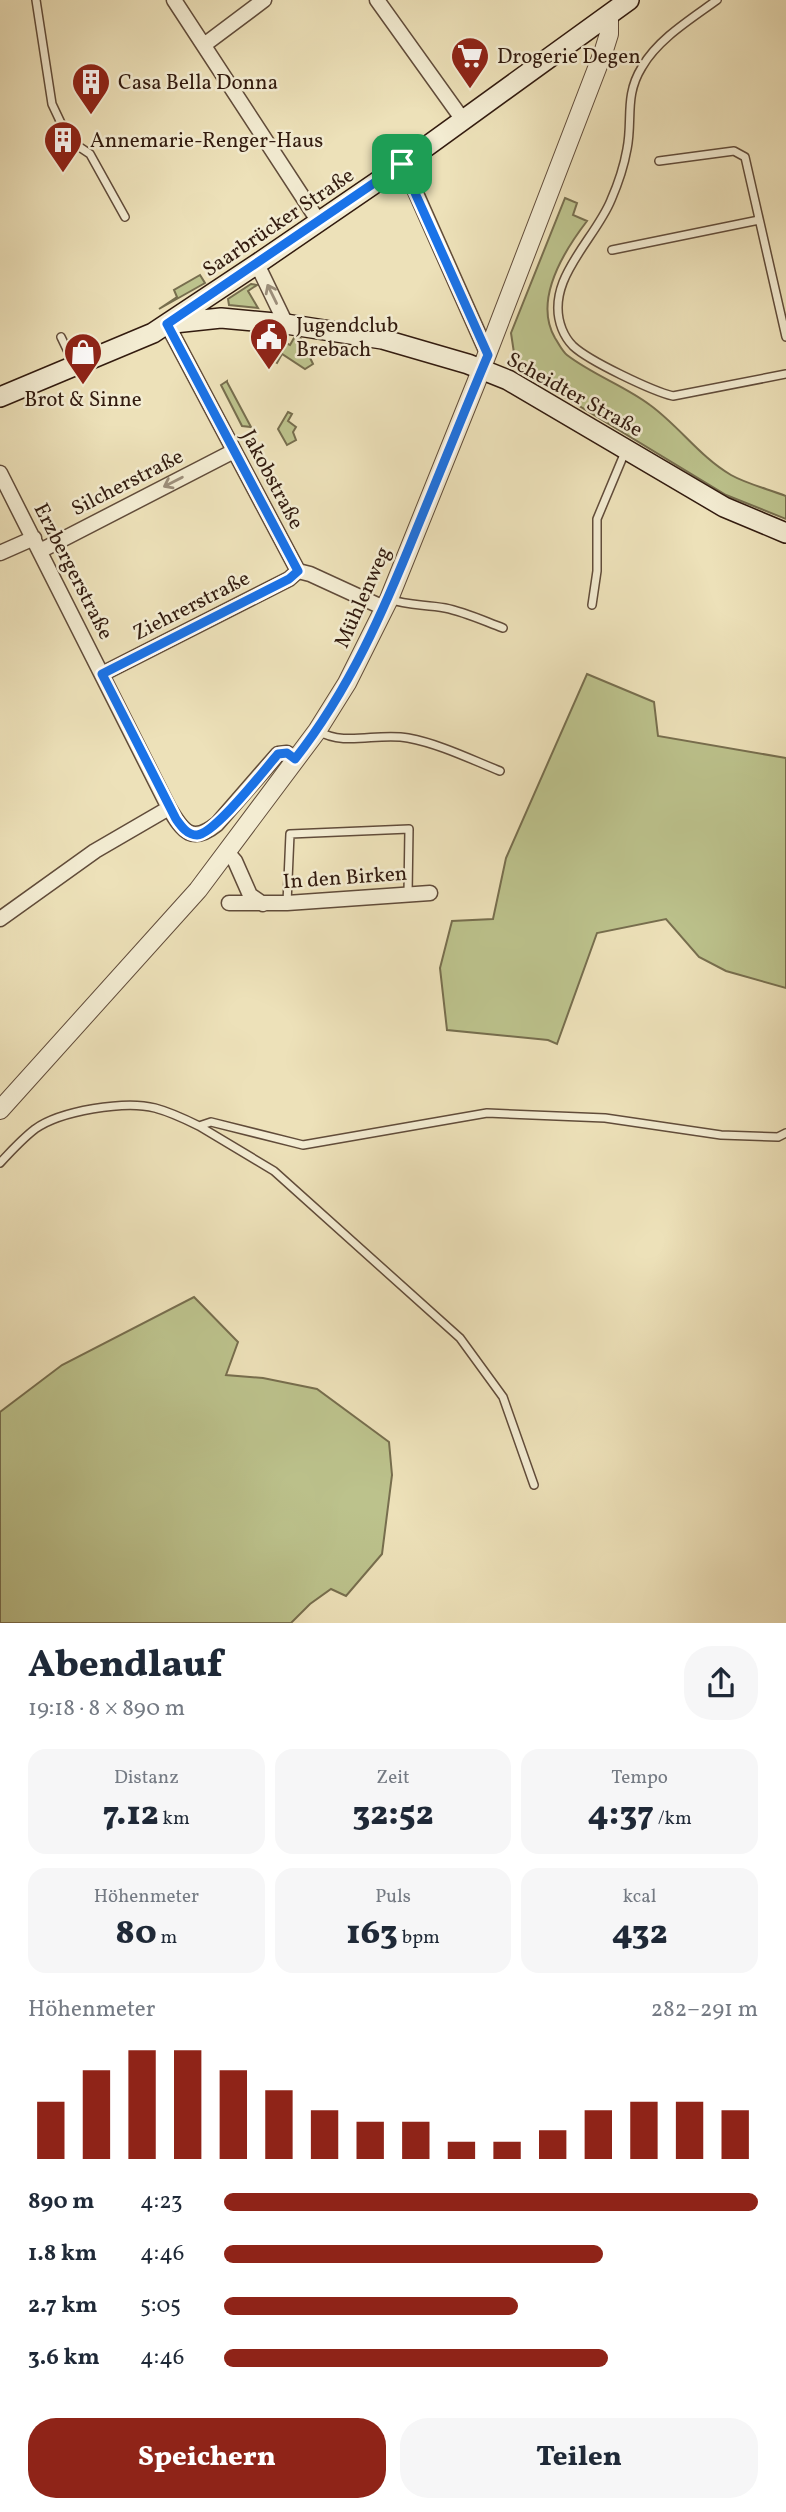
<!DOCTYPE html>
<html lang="de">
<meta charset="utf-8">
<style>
:root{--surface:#fff;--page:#f6f6f7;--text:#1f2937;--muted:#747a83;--accent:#8f2418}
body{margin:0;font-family:Vollkorn,serif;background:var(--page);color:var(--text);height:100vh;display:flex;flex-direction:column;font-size:26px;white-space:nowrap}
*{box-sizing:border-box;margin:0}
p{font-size:23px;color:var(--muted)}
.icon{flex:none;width:38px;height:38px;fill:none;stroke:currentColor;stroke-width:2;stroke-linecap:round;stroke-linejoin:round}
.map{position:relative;height:1623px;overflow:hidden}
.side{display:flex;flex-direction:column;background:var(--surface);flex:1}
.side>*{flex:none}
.pin{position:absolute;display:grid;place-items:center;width:60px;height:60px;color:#fff;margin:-30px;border-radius:14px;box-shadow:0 4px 10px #0006}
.round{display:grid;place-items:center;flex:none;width:74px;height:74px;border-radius:28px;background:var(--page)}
.summary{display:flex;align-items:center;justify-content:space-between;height:119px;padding:0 28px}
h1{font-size:38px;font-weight:800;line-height:52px}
.metrics{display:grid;grid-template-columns:repeat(3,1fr);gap:10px;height:119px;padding:7px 28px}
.metrics div{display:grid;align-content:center;border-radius:18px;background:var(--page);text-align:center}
.metrics b{font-size:35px;font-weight:800}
.metrics small{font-size:19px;font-weight:400}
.metrics p{font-size:19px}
.chart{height:196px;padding:14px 28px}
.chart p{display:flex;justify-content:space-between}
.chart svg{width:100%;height:126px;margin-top:7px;stroke:var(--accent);stroke-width:6}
.action{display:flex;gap:14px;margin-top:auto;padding:14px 28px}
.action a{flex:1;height:80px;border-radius:28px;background:var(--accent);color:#fff;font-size:28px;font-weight:800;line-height:80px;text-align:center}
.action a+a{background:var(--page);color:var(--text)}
ul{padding:0 28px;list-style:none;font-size:23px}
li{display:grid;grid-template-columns:112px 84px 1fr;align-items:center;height:52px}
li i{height:18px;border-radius:9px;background:var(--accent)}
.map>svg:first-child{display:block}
.green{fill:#bcc28c;stroke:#776e4e;stroke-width:2}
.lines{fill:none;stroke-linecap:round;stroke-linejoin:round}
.service-casing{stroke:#614c3a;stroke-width:10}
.minor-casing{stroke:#614c3a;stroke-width:17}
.tertiary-casing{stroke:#614c3a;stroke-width:20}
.secondary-casing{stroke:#321b0f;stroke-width:22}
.service{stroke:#f3ecd2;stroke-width:7}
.minor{stroke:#f3ecd2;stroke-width:14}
.tertiary{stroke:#f3ecd2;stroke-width:18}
.secondary{stroke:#f3ecd2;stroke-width:19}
.oneway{stroke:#9c8e7a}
.route-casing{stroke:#fff;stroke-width:14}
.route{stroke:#1a73e8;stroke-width:9}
.labels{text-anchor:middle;stroke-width:5;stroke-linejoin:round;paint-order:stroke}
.poi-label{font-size:21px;fill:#321b0f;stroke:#f3ecd2;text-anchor:start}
.street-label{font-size:21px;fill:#321b0f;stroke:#f3ecd2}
</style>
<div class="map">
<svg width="786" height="1623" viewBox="0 0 786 1623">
<rect width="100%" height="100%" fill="#ede1b9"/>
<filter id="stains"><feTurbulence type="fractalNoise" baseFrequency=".00286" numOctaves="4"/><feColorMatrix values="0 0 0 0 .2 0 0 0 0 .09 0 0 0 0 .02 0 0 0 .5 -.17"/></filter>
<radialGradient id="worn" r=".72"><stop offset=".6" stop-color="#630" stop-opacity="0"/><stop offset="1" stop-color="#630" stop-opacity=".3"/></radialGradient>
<!-- green -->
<path class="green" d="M565,198L577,203L573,215L587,221C564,251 533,300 555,338C559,344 562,351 567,355C593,375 625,386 650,405C679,426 700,457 731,475C747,484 768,489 786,496V519L726,495L525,373L514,353L511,333Z
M200,275L205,283L159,309L177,297L174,290Z
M251,284L257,285L248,291L258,308L229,305L228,299Z
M299,335L313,364L305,369L282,354L277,363L262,355L263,347L254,341L259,338L268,343L277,339L290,345L294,338Z
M227,381V382L251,427L242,426L221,385Z
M288,412L292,414L288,421L296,427L293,432L296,440L287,445L278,429Z
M587,674L654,702L658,736L786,758V988L726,971L699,957L666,919L597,933L557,1044L548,1040L447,1030L440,968L452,921L493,919L506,858Z
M194,1297L238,1342L226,1375L263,1378L317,1389L389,1442L392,1475L382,1554L346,1596L331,1589L310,1604L291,1623H0V1412L62,1365Z"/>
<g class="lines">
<defs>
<path id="service" d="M36,0L52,104L69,140L90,154L125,217
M717,0C691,19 658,39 642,67C624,96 633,119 627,149C624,166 618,184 611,200C595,240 543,281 562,329C564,334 569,342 573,346C589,361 652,391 673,396L786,374
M659,161L734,151L745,157L786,337
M612,250L759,220
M61,337L74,364
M389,599C408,606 425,604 445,608C465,612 484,621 503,628
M592,605L597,571V519L625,452
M318,731C345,747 378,732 408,738C440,744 470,759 500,771
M287,903L290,834L409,829L408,894
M199,1126L274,1171L460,1338L503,1397L534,1485
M0,1163C11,1151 22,1139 35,1129C60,1111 125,1100 155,1108C170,1112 185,1119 199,1126L211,1122L303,1145L487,1113L605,1118L721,1135L778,1137L786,1133"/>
<path id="minor" d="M174,0L319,222
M377,0L463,120
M204,45L264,0
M403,164L488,355
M257,264L286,324
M167,324L298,571L310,574L384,608
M0,473L169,808C183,832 192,844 217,824L278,754L287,753L295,759
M40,551L234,451
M0,553L34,538
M102,674L289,579L298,571
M228,853L235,861L250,895L263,904
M229,903H287L430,893
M0,919L95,851L169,808"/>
<path id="tertiary" d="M0,1110L198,890L317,731L347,683L389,599L476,383L604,50L609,34V15"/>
<path id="secondary" d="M174,323L221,318L286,324L382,339L468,364L508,380L724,507L786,533
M0,397L153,333L257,264L390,173L629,0"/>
</defs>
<!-- service casing -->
<use href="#service" class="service-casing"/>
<!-- minor casing -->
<use href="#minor" class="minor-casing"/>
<!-- tertiary casing -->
<use href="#tertiary" class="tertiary-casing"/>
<!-- secondary casing -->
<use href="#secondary" class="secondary-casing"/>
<!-- service -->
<use href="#service" class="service"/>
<!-- minor -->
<use href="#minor" class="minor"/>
<!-- tertiary -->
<use href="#tertiary" class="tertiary"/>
<!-- secondary -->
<use href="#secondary" class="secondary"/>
</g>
<!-- one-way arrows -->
<defs><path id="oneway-shaft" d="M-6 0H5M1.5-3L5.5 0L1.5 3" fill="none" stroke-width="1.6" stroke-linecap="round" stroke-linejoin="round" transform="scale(1.75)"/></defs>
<g class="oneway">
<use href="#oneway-shaft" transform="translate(272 294) rotate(-116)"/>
<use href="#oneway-shaft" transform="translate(173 482) rotate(153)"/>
</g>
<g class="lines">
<defs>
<path id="route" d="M402,164L488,355C464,412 441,470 417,528C384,610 350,689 295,759L287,753L278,754C264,770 215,834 197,835C187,835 181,826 176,819L102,674L289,579L298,571L167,324Z"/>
</defs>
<!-- route casing -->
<use href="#route" class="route-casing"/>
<!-- route -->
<use href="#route" class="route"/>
</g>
<!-- icons -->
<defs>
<symbol id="supermarket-pin" viewBox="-11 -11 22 30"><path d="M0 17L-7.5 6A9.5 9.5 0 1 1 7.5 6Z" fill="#8f2418" stroke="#f3ecd2"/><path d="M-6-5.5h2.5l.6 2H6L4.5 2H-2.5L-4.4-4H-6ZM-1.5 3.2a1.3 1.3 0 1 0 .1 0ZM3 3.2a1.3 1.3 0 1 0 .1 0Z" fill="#fff"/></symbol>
<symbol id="building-pin" viewBox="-11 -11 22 30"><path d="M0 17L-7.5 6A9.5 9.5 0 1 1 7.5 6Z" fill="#8f2418" stroke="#f3ecd2"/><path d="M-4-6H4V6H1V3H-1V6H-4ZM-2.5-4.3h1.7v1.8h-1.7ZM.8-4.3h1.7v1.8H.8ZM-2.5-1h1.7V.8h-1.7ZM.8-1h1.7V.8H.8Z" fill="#fff"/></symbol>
<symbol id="civic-pin" viewBox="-11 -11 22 30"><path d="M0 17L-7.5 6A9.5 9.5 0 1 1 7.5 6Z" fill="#8f2418" stroke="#f3ecd2"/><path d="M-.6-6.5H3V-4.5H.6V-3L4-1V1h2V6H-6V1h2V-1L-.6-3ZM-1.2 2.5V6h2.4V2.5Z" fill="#fff"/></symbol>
<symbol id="shop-pin" viewBox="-11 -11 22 30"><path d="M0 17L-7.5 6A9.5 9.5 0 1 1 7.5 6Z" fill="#8f2418" stroke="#f3ecd2"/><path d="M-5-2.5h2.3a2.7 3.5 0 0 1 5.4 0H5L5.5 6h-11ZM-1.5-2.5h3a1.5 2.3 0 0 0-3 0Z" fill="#fff"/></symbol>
</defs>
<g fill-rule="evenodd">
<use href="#supermarket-pin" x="448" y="34" width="44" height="60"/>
<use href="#building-pin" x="69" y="60" width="44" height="60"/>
<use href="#building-pin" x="41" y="118" width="44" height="60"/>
<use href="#civic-pin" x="247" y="315" width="44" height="60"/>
<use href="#shop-pin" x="61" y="330" width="44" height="60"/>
</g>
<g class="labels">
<!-- poi labels -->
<g class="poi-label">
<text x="497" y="63">Drogerie Degen</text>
<text x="118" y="89">Casa Bella Donna</text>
<text x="90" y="147">Annemarie-Renger-Haus</text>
<text x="296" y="332">Jugendclub<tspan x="296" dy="24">Brebach</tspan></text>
<text x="83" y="406" text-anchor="middle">Brot &amp; Sinne</text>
</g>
<!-- street labels -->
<g class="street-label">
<text transform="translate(278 222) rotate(-34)" y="7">Saarbrücker Straße</text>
<text transform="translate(575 394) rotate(29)" y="7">Scheidter Straße</text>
<text transform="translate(273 479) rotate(62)" y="7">Jakobstraße</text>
<text transform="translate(127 482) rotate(-27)" y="7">Silcherstraße</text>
<text transform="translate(74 571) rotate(63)" y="7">Erzbergerstraße</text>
<text transform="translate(362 597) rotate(-66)" y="7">Mühlenweg</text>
<text transform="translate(191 605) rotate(-27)" y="7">Ziehrerstraße</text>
<text transform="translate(345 877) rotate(-4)" y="7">In den Birken</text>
</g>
</g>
<rect width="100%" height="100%" filter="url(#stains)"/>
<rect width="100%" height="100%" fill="url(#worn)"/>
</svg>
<div class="pin" style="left:402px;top:164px;background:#1e9e55"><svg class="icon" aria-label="arrive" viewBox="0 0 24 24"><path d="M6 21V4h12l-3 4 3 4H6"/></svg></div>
</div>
<section class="side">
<div class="summary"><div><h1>Abendlauf</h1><p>19:18 · 8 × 890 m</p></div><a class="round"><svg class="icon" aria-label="share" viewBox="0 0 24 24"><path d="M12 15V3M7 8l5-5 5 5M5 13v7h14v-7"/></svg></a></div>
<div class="metrics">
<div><p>Distanz</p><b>7.12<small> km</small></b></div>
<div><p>Zeit</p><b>32:52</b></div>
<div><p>Tempo</p><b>4:37<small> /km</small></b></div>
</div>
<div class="metrics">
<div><p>Höhenmeter</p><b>80<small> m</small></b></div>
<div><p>Puls</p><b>163<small> bpm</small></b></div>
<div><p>kcal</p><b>432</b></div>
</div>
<div class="chart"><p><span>Höhenmeter</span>282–291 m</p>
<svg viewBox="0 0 160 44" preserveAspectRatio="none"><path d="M5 44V24M15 44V13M25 44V6M35 44V6M45 44V13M55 44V20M65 44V27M75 44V31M85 44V31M95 44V38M105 44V38M115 44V34M125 44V27M135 44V24M145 44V24M155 44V27"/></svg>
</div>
<ul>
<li><b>890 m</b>4:23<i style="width:100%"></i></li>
<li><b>1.8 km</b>4:46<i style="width:71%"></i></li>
<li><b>2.7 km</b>5:05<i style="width:55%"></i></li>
<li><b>3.6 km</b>4:46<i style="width:72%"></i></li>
</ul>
<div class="action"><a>Speichern</a><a>Teilen</a></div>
</section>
